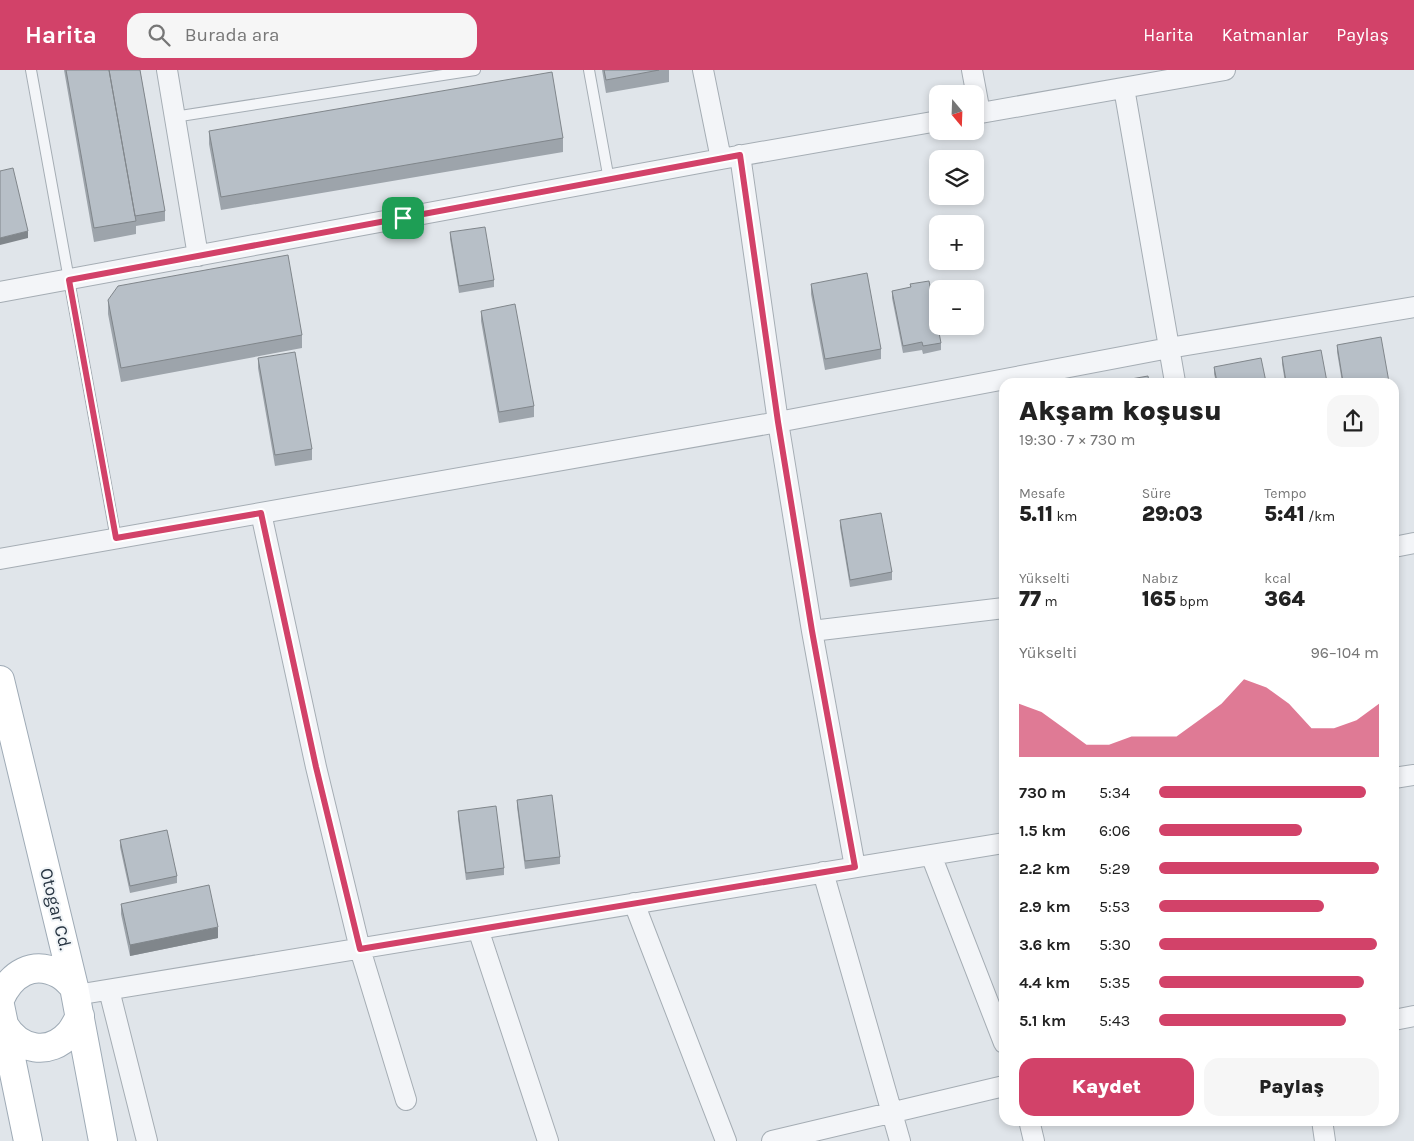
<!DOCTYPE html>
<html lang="tr">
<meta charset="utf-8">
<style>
:root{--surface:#fff;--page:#f6f6f6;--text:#222;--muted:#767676;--accent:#d24269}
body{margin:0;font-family:Karla,sans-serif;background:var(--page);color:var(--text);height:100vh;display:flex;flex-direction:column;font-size:19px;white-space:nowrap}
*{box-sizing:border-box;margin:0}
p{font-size:16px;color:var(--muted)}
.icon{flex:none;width:28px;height:28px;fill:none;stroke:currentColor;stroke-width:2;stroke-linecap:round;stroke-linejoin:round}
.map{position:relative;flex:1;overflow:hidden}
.details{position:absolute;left:999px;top:308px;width:400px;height:748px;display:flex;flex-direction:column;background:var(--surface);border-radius:15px;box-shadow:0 2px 8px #0003}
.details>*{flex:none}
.needle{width:32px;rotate:161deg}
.tools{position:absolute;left:929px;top:15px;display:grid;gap:10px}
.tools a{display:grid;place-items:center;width:55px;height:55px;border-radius:10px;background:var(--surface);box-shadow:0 2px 8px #0003;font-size:25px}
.pin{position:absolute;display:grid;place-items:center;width:42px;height:42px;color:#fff;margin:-21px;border-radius:10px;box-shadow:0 2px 8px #0006}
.round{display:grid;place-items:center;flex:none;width:52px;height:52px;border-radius:15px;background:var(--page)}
.summary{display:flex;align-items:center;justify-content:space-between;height:85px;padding:0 20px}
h1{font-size:28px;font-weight:800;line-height:38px}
.metrics{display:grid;grid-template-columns:repeat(3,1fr);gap:8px;height:85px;padding:5px 20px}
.metrics div{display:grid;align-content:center}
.metrics b{font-size:21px;font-weight:800}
.metrics small{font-size:14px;font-weight:400}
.metrics p{font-size:14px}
.chart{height:140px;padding:10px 20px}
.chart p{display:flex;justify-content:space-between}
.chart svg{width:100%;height:90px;margin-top:5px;fill:var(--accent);opacity:.7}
.cta{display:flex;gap:10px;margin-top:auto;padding:10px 20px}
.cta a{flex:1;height:58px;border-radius:15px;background:var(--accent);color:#fff;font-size:20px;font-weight:800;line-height:58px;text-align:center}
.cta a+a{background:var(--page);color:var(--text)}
ul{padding:0 20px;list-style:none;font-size:16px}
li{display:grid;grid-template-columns:80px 60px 1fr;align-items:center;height:38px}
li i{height:12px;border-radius:6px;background:var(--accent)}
header{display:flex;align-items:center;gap:30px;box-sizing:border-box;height:70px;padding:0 25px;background:var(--accent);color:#fff}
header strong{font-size:24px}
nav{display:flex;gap:28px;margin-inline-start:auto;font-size:18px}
.search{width:350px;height:45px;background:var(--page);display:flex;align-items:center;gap:12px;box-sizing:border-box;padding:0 18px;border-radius:15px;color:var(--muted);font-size:19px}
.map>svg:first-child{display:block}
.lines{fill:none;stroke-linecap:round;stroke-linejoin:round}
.lane-casing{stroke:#a5adb4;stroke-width:12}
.street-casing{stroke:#a5adb4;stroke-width:22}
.primary-casing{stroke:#9fabb6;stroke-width:30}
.lane{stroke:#f3f5f8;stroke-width:10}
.street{stroke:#f3f5f8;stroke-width:20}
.primary{stroke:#fff;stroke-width:28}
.wall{fill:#9da4ab}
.shaded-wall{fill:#80868b}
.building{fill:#b7bfc7;stroke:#80868b}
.route-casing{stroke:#fff;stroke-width:10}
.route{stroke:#d24269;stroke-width:6}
.labels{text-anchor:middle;stroke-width:4;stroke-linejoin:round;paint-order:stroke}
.street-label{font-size:18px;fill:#283542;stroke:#f0f4f7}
</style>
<header>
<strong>Harita</strong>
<div class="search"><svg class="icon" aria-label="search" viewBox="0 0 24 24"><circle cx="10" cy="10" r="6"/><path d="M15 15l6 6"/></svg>Burada ara</div>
<nav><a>Harita</a><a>Katmanlar</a><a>Paylaş</a></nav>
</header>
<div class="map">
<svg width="1414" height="1071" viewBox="0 0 1414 1071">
<rect width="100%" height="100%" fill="#e0e5ea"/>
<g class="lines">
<defs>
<path id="lane" d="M31,0L116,469
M589,0L609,110
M174,47L475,0"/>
<path id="street" d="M167,0L198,186
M703,0L721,89
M972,0L980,43
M1124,18L1175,312
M975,44L1225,0
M740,85L778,352L812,561L855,797
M0,222L721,89L938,51
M261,443L316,697L360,879L406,1030
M1394,477L1414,473
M0,489L778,352L1169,278L1414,237
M812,561L1004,538
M1394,708L1414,705
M931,785L1004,973
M823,802L900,1071
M634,833L726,1071
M478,859L548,1071
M109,920L147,1071
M76,925L1004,773
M1394,950L1414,946
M1029,1050L1034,1071
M1322,1050L1325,1071
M772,1071L1004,1016"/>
<path id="primary" d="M0,610L74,917L103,1071
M0,929C11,904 33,890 59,904C65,907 70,913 74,917
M0,935L28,1071
M4,955C19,980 49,987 70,963C74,958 77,952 80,946"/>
</defs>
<!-- lane casing -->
<use href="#lane" class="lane-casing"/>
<!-- street casing -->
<use href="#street" class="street-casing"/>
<!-- primary casing -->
<use href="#primary" class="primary-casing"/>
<!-- lane -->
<use href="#lane" class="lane"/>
<!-- street -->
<use href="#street" class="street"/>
<!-- primary -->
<use href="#primary" class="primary"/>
</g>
<!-- wall -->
<path class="wall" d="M64,0H140L165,141V151L136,156V164L94,172Z
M602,0H669V12L606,23Z
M209,61L563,68V82L221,140L209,74Z
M450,162L494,210V217L459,223L450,169Z
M811,214L881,279V289L825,300L811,224Z
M910,214L941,273V280L923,284L922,280L903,283L892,228V221L910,218Z
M108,230L302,265V278L121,312L108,244Z
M481,241L534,336V347L499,353L481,251Z
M1337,275L1389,312H1342L1337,282Z
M1282,287L1327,312H1285L1282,294Z
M258,288L312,379V390L275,396L258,298Z
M1214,297L1266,312H1216L1214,304Z
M840,450L892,502V510L850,517L840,457Z
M517,730L560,787V794L525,799L517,737Z
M458,741L504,798V805L466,810L458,749Z
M120,770L177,806V813L130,823L120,777Z
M121,834L218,868L130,886L121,844Z"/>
<!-- shaded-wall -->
<path class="shaded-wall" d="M28,161V168L0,175V168Z
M218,857V868L130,886V875Z"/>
<!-- building -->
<path class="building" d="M66,0H109L136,151L94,158Z
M109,0H140L165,141L135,146Z
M604,0H659L606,10Z
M552,2L563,68L221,127L209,61Z
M13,98L28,161L0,168V101Z
M485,157L494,210L459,216L450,162Z
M288,185L302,265L121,298L108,230L118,216Z
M867,203L881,279L825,289L811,214Z
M929,211L941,273L923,276L922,272L903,276L892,221L911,217L910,214Z
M515,234L534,336L499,342L481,241Z
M1381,267L1389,312H1343L1337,275Z
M1321,280L1327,312H1286L1282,287Z
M295,282L312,379L275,385L258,288Z
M1261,288L1266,312H1217L1214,297Z
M1148,306L1149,312H1114Z
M881,443L892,502L850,510L840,450Z
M552,725L560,787L525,791L517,730Z
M496,736L504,798L466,803L458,741Z
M167,760L177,806L130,816L120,770Z
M209,815L218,857L130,875L121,834Z"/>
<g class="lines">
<defs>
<path id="route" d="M740,85L778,352L812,561L855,797L360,879L316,697L261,443L116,468L69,210Z"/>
</defs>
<!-- route casing -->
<use href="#route" class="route-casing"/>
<!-- route -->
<use href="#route" class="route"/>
</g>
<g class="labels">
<!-- street labels -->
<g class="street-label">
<text transform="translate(56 839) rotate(76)" y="6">Otogar Cd.</text>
</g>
</g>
</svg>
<div class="tools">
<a><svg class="needle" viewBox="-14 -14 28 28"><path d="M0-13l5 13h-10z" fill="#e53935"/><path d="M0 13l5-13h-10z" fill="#767676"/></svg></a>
<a><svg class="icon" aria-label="layers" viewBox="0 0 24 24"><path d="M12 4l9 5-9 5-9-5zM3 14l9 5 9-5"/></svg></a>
<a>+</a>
<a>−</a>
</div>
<div class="pin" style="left:403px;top:148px;background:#1e9e55"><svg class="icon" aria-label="arrive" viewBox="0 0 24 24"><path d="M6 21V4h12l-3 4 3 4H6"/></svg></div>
<section class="details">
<div class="summary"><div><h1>Akşam koşusu</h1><p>19:30 · 7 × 730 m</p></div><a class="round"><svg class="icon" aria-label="share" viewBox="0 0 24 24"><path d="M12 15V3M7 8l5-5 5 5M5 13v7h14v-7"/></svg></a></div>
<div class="metrics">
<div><p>Mesafe</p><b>5.11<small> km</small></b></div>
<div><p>Süre</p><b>29:03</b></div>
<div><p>Tempo</p><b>5:41<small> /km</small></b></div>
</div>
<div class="metrics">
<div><p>Yükselti</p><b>77<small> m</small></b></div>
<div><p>Nabız</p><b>165<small> bpm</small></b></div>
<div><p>kcal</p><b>364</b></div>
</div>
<div class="chart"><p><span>Yükselti</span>96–104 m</p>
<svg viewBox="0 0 160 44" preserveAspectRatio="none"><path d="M0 44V18L10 22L20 30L30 38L40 38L50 34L60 34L70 34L80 26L90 18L100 6L110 10L120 18L130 30L140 30L150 26L160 18V44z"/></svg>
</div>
<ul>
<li><b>730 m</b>5:34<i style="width:94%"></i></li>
<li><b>1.5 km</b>6:06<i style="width:65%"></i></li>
<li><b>2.2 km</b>5:29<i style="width:100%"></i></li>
<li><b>2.9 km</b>5:53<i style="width:75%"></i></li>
<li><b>3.6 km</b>5:30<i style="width:99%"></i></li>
<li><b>4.4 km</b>5:35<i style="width:93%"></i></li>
<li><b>5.1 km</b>5:43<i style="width:85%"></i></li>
</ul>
<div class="cta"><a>Kaydet</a><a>Paylaş</a></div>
</section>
</div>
